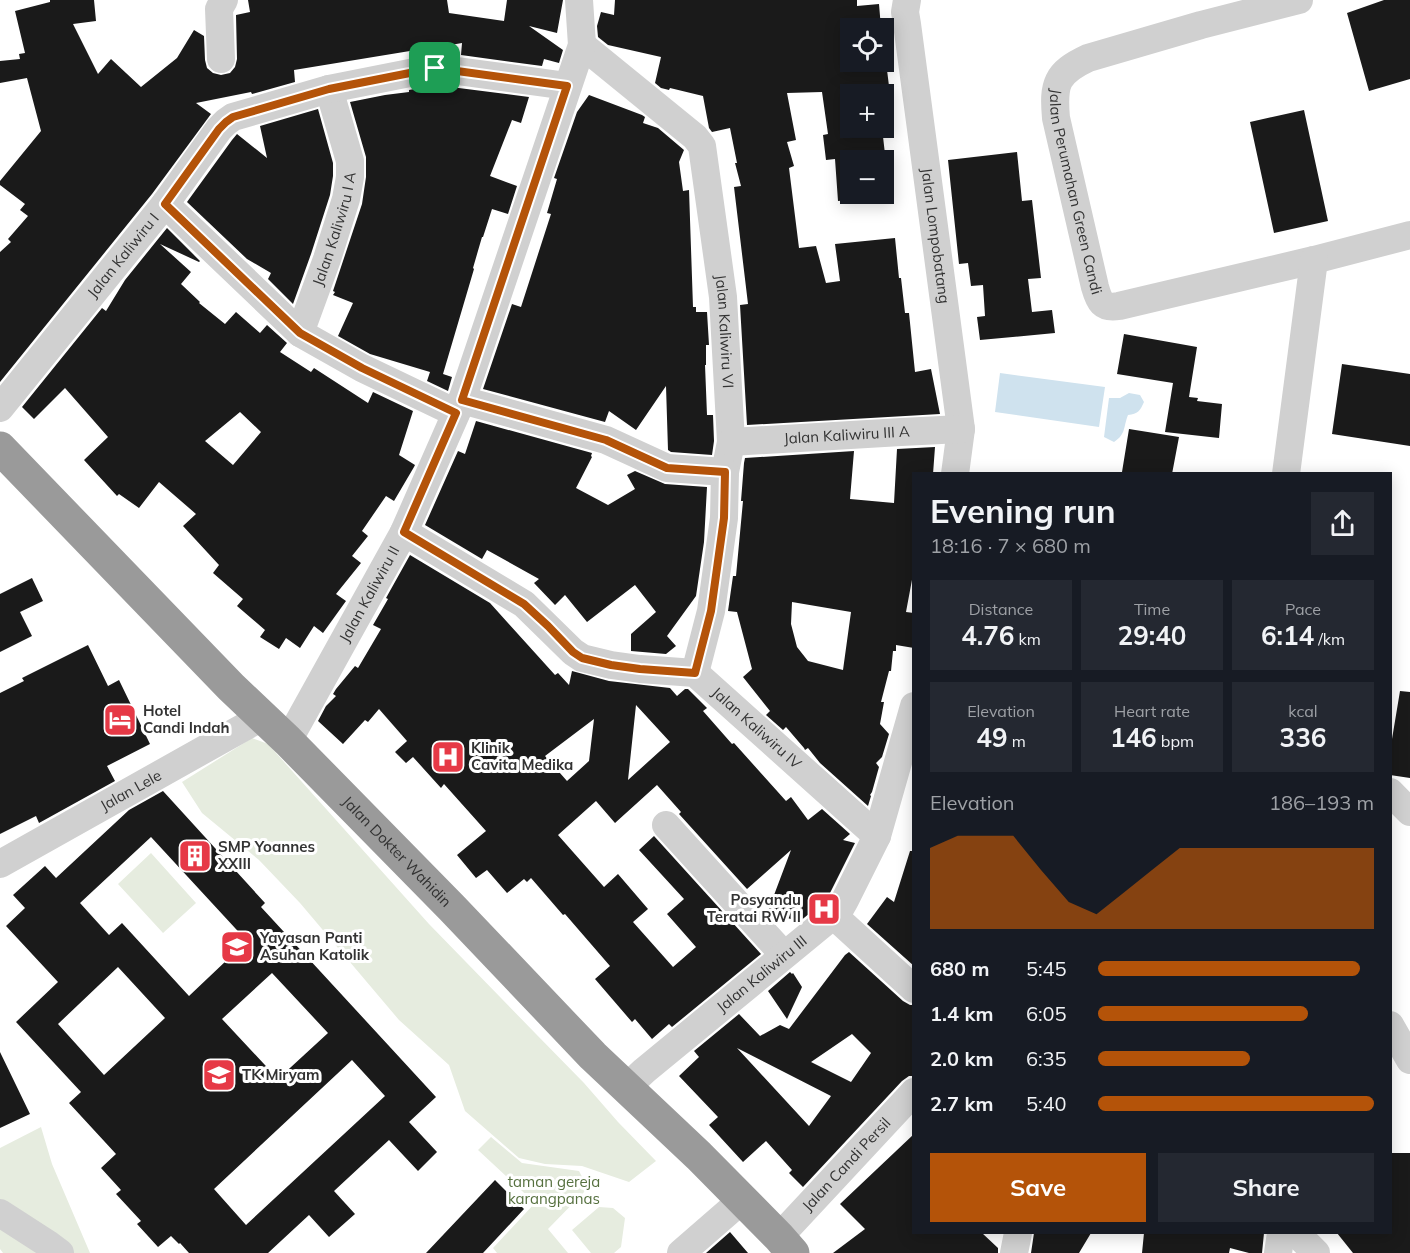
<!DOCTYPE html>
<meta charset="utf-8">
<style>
:root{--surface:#171b24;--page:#242831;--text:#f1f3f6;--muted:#9ea1a6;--accent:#b45309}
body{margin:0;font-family:Mulish,sans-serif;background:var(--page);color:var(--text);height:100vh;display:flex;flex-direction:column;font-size:22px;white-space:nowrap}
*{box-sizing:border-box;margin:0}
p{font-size:20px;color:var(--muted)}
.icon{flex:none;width:33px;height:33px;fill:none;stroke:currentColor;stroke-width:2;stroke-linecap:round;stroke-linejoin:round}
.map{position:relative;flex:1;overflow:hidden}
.drawer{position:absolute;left:912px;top:472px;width:480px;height:762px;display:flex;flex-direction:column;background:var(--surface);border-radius:0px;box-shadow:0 3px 15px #0003}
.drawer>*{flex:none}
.fabs{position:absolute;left:840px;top:18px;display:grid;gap:12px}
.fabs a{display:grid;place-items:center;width:54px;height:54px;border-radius:0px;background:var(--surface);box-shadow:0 3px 15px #0003;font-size:30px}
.pin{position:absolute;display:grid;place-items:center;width:51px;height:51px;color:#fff;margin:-26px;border-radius:12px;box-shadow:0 3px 9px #0006}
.round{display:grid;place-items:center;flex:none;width:63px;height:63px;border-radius:0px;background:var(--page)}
.headline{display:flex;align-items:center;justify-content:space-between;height:102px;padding:0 18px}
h1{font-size:33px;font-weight:700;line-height:45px}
.figures{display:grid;grid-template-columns:repeat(3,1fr);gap:9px;height:102px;padding:6px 18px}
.figures div{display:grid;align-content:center;border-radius:0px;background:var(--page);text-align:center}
.figures b{font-size:26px;font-weight:700}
.figures small{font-size:16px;font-weight:400}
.figures p{font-size:16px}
.chart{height:168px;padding:12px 18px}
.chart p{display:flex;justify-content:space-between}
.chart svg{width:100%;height:108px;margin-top:6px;fill:var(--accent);opacity:.7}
.primary-button{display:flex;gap:12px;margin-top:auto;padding:12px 18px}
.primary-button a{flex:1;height:69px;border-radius:0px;background:var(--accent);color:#fff;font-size:24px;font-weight:700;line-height:69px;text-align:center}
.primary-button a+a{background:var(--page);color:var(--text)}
ul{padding:0 18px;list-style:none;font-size:20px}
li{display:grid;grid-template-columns:96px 72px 1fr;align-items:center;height:45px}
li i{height:15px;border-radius:8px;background:var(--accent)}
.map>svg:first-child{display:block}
.green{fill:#e6ecdf}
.water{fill:#cfe2ee}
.building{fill:#1a1a1a;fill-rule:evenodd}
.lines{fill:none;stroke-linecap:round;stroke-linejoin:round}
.minor{stroke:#d0d0d0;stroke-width:28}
.highway{stroke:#9a9a9a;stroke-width:33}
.route-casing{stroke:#fff;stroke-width:12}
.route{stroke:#b45309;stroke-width:8}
.labels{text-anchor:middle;stroke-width:6;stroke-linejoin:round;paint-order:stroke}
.street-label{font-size:15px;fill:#333;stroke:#fff}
.poi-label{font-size:15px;font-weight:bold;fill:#333;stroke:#fff;text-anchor:start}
.park-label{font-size:15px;fill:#56703f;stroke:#fff}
</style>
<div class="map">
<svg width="1410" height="1253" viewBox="0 0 1410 1253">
<rect width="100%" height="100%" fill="#fff"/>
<!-- green -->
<path class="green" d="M252,738L268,744L429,924L536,1034L584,1083L618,1122L656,1161L629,1182L582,1166L545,1164L519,1158L465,1111L449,1065L399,1020L300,903L259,860L202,813L182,782Z
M151,853L196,903L163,933L118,884Z
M41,1127L52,1164L90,1253H3L0,1249V1148Z
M491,1137L522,1163L579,1171L588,1188L548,1229L568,1253H497L493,1248L535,1203L478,1150Z
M599,1207L613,1208L625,1218L621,1247L614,1253H591L572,1230Z"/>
<!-- water -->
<path class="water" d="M1000,373L1105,387L1099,427L995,412Z
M1129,393L1140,395L1144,402C1140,411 1138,414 1128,415C1123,428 1126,434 1114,442L1104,437L1109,398H1120Z"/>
<!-- building -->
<path class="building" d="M50,0H94L96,21L73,24L98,74L111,59L141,87L177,58L194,30L204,36L205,60L207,68L213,73L221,75L230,73L235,67L237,59L236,15L250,12L248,0H447L449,13L504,21L507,0H563L557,33L529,26L563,50L559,63L544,59L542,66L461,55L462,43L416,51V50L294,70L295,82L252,94L251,92L196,103L211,114L152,194L0,382V252L11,242L8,239L28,216L20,210L25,204L0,185V181L41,131L27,78L0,83V61L20,59L19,54L25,53L15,11L50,2Z
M615,0H857V6L879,4L881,28H850V62H886L890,94H850V131L882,128L885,154L850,158V200L838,201L835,159L826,160L823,135L828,134L822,92L787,93L796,140L787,142L794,166L789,168L799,248L816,246L826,283L840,281L835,244L895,238L899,278H901L905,313H909L915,372L931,369L940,414L747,425L740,305L748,304L734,187L741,186L735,163H737L730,128L712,132L709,128L703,96L670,88L669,90L661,88L655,83L661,57L608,45L598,37L597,26L601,12L614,15Z
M1384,0H1410V79L1369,91L1347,13Z
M435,85L529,97L521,123L512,120L490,176L517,186L508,214L492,209L483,237H482L473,268L474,269L443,374L452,377L448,391L427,381L430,372L370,354L338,336L353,303L333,295L335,292L333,291L362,204L366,177V157L350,102L385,95L409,92V90Z
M589,95L642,115L645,117L643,123L658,128L684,150L679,162L683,191L689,190L693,307H696V312H707L709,345H706V365H705L707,415H713L714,441L712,455L671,452L668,450L666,386L636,430L609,411L605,422L483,389L512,304L521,307L551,214L547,213L557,179L554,178L577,112Z
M318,109L333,163V176L330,195L311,254L293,304L268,279L271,273L247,259L187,202L232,140L237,134L267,158L260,126Z
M1304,110L1328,221L1274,233L1250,122Z
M1017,152L1022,201L1032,200L1041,278L1028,279L1032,312L1052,310L1055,333L980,340L977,317L985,316L983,285L971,286L968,263L959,264L948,160Z
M167,228L200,261L199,262L160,244L191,272L181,284L200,302L199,303L225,324L236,312L260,333L267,325L287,343L280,352L311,372L314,368L368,403L373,392L413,411L399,455L415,465L414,467L394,501L386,496L362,531L368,536L352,556L361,563L336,594L346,601L323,633L314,626L300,648L286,638L279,649L260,637L265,630L237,606L243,599L213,573L219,565L183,526L196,514L159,482L139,508L119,494L117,496L84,460L108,437L65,388L34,419L22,407L102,308L106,311L125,280ZM240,412L261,432L233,465L205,441Z
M1124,334L1197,347L1189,397L1198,398L1197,401L1222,404L1219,438L1165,432L1173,383L1117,374Z
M1342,364L1410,374V446L1332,434Z
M476,421L592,453L591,456L592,457L576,488L608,505L635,489L627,475L635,471L665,484L707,487L704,542L696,596L667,636L676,646L666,654L631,651V634L656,612L635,585L587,622L565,595L555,605L534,583L539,579L487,550L482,559L425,525L458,451L465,454Z
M1129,429L1179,437L1172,474H1133L1122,472Z
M935,447L933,474H914V569L906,612L914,613V648L896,645V651H893L891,671H889L881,702H884L880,724L889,734L882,757L876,763L879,767L872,792L870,795L871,796L868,806L820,763L808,748L805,750L804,748L786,727L783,730L766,715L770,711L743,677L752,669L737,612L728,611L733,576H736L743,501H741L744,463L745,458L854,451L850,499L894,503L897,449ZM792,602L851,612L843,670L808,661L797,647L791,624Z
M410,555L490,603L555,675L558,673L569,685L572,671L609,681L670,688L677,696L685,689H688L707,708L703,711L732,744L734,743L786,801L791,797L808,820L822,809L850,834L843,840L855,843L828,897L813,911L811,910L810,913L799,922L768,911L791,850L747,889L679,814L681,812L657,785L615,823L596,801L558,835L604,887L618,874L648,909L633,922L673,967L696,947L667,914L684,899L639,850L654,836L761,954L672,1027L669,1024L652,1039L635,1019L632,1022L595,979L610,966L565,914L563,915L531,878L527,882L524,879L507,893L487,870L476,878L457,855L486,831L444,784L441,788L413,757L406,763L395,752L407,741L379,709L368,722L365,720L343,744L318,721L326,706L336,696L333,694L336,689L355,666L358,668L381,629L373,625L388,599L386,598ZM636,705L670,742L628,780ZM594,719L589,761L567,781L545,756Z
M32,578L43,601L20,612L32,636L0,652V594Z
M88,645L108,686L119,680L150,744L107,766L115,781L39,823L36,816L0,834V693L24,681L22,678Z
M1400,691L1410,692V778L1390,775V751Z
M163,791L265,903L261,907L436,1097L409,1122L437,1152L418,1171L389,1140L334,1191L355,1214L329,1237L309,1215L268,1253H189L180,1243L179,1244L171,1236L158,1247L137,1224L141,1221L116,1194L121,1190L101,1168L116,1154L69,1103L81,1092L16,1022L58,982L6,926L25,908L13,895L45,866L56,878L129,810ZM151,837L247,941L189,996L122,923L109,935L80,903ZM118,967L165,1018L104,1075L58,1024ZM272,973L328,1033L278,1079L222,1019ZM352,1060L385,1096L246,1225L214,1189Z
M910,851H914V966L867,924L887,897L894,902Z
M849,952L903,1001L910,1005H914V1076H909L902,1081L803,1187L789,1173L792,1170L766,1141L743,1162L709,1125L718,1117L679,1076L699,1057L694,1051L739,1014L760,1036L780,1025L789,1029L845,955ZM852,1034L871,1053L851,1082L811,1062ZM737,1048L831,1096L809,1126Z
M790,972L792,974L793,973L802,987L787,1019L768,991Z
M0,1052L30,1114L0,1128Z
M914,1134V1233H982L998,1248V1253H833L865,1229L840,1204Z
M1390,1153H1410V1253H1353L1337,1233H1390Z
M495,1180L524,1209L483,1253H426Z
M730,1232L748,1253H706Z
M1034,1233H1091L1079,1253H1031Z
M1144,1233H1264L1262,1253H1249L1230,1248L1229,1253H1142Z"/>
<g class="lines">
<!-- minor -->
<g class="minor">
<path id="s1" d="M907,0L905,12L907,24L961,429L955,474"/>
<path id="s2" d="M1299,0L1201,25L1088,58C1056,73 1053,84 1056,118L1095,287C1099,301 1102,309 1119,306L1314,260L1410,235"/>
<path id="s3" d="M582,45L695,137L702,146L723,297L731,442L725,472L724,518L711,611L695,673"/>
<path d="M221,59L219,9L224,0"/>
<path d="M165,204L300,333L362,368L456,413"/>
<path id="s4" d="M300,333L327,259L346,199L350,177V161L329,89"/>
<path d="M462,400L606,440L667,468L725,472"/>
<path id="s5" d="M0,408L165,204L219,129L226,122L233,117L329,89L435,68L567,86"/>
<path id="s6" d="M731,442L901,432L961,429"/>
<path d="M1286,474L1314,260"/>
<path id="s7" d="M404,532L524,604L573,652L582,658L611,665L640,669L695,673L877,836"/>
<path id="s8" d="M288,741L404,532L462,400L582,45L579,0"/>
<path d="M1390,792L1410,812"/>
<path d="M666,825L784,955"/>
<path id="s9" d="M0,864L262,717"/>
<path d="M833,915L914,989"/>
<path d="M1390,1025L1410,1060"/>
<path id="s10" d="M627,1087L644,1071L830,918L841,907L845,900L877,836L914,706"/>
<path d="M0,1213L48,1244L60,1253"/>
<path d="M1296,1233L1316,1253"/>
<path id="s11" d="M779,1237L914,1092"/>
<path d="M681,1253L742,1200"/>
<path d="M1014,1253L1018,1233"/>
<path d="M1278,1253L1281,1233"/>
</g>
<!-- highway -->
<path class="highway" id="s12" d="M0,448L231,687L288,741L452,908L593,1056L699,1156L779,1237L793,1253"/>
</g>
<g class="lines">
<defs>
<path id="route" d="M435,68L567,86L462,400L606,440L667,468L725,472L724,518L711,611L695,673L640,669L611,665L582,658L573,652L548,626L524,604L404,532L456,413L362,368L300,333L165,204L219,129L226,122L233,117L329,89Z"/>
</defs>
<!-- route casing -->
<use href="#route" class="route-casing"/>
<!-- route -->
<use href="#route" class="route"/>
</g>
<!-- icons -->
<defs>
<symbol id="hotel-square" viewBox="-11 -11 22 22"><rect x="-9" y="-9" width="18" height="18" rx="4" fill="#e63946" stroke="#fff"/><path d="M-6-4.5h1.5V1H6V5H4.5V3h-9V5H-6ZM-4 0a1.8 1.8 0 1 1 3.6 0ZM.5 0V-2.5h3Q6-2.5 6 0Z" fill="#fff"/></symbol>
<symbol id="hospital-square" viewBox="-11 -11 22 22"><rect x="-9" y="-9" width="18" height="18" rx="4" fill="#e63946" stroke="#fff"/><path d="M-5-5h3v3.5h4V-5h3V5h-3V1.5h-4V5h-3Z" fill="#fff"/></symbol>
<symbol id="building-square" viewBox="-11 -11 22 22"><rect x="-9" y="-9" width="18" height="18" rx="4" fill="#e63946" stroke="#fff"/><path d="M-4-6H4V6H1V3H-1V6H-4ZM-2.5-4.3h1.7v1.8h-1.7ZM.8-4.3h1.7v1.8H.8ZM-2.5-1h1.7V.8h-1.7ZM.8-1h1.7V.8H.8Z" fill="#fff"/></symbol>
<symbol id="school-square" viewBox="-11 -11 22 22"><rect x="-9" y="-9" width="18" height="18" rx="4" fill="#e63946" stroke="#fff"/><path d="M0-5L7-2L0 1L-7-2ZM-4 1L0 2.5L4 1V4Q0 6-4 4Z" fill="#fff"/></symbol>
</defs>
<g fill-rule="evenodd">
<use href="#hotel-square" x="101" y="701" width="38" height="38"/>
<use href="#hospital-square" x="429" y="738" width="38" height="38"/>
<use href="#building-square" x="176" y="837" width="38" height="38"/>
<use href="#hospital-square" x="805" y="890" width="38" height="38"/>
<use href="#school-square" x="218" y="928" width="38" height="38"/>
<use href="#school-square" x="200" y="1056" width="38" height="38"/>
</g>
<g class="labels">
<!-- street labels -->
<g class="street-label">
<text dy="5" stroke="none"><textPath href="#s2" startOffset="370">Jalan Perumahan Green Candi</textPath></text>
<text dy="5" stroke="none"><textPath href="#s4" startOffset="110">Jalan Kaliwiru I A</textPath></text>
<text dy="5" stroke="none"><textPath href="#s1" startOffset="238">Jalan Lompobatang</textPath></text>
<text dy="5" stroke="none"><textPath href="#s5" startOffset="196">Jalan Kaliwiru I</textPath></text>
<text dy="5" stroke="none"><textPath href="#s3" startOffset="344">Jalan Kaliwiru VI</textPath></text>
<text dy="5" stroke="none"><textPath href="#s6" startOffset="116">Jalan Kaliwiru III A</textPath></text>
<text dy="5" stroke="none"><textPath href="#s8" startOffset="168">Jalan Kaliwiru II</textPath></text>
<text dy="5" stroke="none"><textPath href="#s7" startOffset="416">Jalan Kaliwiru IV</textPath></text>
<text dy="5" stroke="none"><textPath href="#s9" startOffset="150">Jalan Lele</textPath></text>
<text dy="5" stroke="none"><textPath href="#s12" startOffset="566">Jalan Dokter Wahidin</textPath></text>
<text dy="5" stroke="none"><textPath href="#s10" startOffset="176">Jalan Kaliwiru III</textPath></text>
<text dy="5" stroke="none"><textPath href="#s11" startOffset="99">Jalan Candi Persil</textPath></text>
</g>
<!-- poi labels -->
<g class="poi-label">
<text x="143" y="716">Hotel<tspan x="143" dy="17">Candi Indah</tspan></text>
<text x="471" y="753">Klinik<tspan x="471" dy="17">Cavita Medika</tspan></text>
<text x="218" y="852">SMP Yoannes<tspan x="218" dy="17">XXIII</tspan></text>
<text x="801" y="905" text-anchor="end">Posyandu<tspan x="801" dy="17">Teratai RW II</tspan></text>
<text x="260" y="943">Yayasan Panti<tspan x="260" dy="17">Asuhan Katolik</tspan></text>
<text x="242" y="1080">TK Miryam</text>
</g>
<!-- park labels -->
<g class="park-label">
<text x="554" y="1187">taman gereja<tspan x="554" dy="17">karangpanas</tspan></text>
</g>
</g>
</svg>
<div class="fabs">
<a><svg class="icon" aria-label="locate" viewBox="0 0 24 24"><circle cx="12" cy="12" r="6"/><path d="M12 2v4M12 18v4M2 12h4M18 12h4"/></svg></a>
<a>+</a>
<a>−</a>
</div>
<div class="pin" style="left:435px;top:68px;background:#1e9e55"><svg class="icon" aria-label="arrive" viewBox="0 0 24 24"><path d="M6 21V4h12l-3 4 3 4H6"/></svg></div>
<section class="drawer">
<div class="headline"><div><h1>Evening run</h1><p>18:16 · 7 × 680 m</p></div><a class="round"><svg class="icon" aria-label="share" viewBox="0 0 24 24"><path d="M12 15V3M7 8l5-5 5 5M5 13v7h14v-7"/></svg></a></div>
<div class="figures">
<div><p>Distance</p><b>4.76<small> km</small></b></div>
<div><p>Time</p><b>29:40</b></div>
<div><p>Pace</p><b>6:14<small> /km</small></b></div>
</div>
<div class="figures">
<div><p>Elevation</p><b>49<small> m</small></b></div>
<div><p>Heart rate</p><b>146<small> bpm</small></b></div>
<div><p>kcal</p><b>336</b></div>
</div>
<div class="chart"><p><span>Elevation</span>186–193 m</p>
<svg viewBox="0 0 160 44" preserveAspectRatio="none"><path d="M0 44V11L10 6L20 6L30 6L40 20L50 33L60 38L70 29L80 20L90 11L100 11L110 11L120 11L130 11L140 11L150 11L160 11V44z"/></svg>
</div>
<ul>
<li><b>680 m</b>5:45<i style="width:95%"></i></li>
<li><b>1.4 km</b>6:05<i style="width:76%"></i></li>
<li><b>2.0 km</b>6:35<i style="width:55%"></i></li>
<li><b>2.7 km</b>5:40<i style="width:100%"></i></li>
</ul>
<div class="primary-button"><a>Save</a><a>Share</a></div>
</section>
</div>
